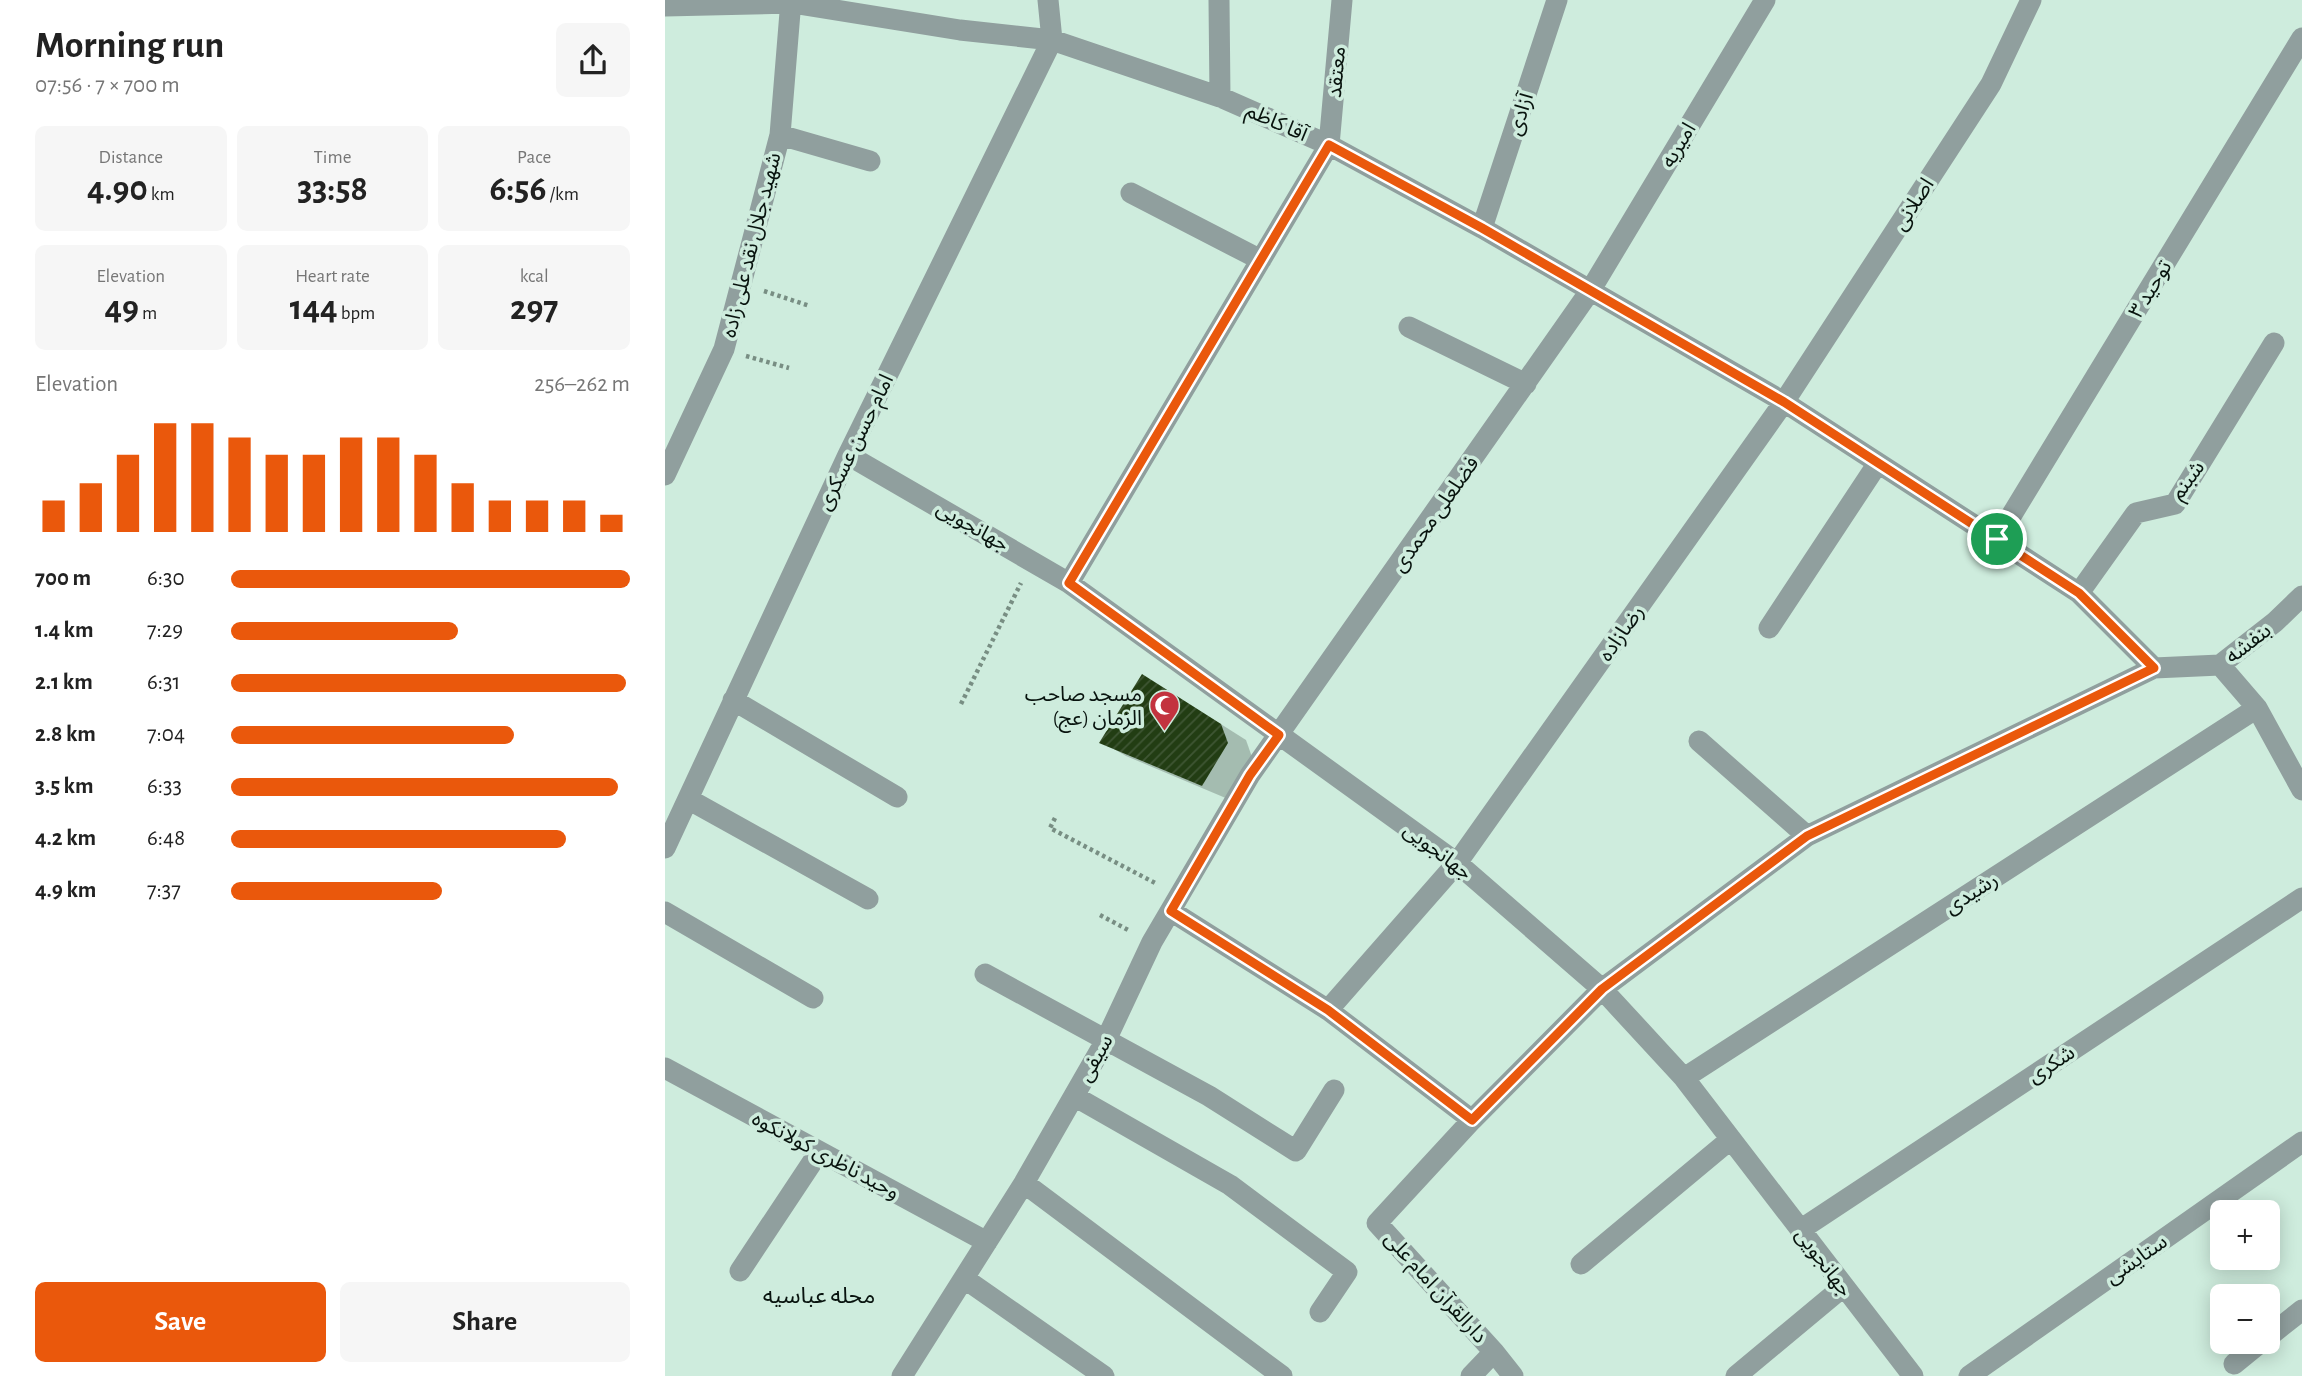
<!DOCTYPE html>
<meta charset="utf-8">
<style>
:root{--surface:#fff;--page:#f6f6f6;--text:#222;--muted:#767676;--accent:#ea580c}
body{margin:0;font-family:"Alegreya Sans","Noto Sans Arabic",sans-serif;background:var(--page);color:var(--text);height:100vh;display:flex;flex-direction:column;font-size:26px;white-space:nowrap}
*{box-sizing:border-box;margin:0}
p{font-size:23px;color:var(--muted)}
.icon{flex:none;width:38px;height:38px;fill:none;stroke:currentColor;stroke-width:2;stroke-linecap:round;stroke-linejoin:round}
.map{position:relative;flex:1;overflow:hidden}
.details{display:flex;flex-direction:column;background:var(--surface);width:665px}
.details>*{flex:none}
.tools{position:absolute;left:1545px;top:1200px;display:grid;gap:14px}
.tools a{display:grid;place-items:center;width:70px;height:70px;border-radius:10px;background:var(--surface);box-shadow:0 4px 18px #0003;font-size:35px}
.pin{position:absolute;display:grid;place-items:center;width:60px;height:60px;color:#fff;margin:-30px;border:4px solid #fff;border-radius:50%;box-shadow:0 2px 7px #0007}
.round{display:grid;place-items:center;flex:none;width:74px;height:74px;border-radius:10px;background:var(--page)}
.overview{display:flex;align-items:center;justify-content:space-between;height:119px;padding:0 35px}
h1{font-size:38px;font-weight:700;line-height:52px}
.metrics{display:grid;grid-template-columns:repeat(3,1fr);gap:10px;height:119px;padding:7px 35px}
.metrics div{display:grid;align-content:center;border-radius:10px;background:var(--page);text-align:center}
.metrics b{font-size:35px;font-weight:700}
.metrics small{font-size:19px;font-weight:400}
.metrics p{font-size:19px}
.chart{height:196px;padding:14px 35px}
.chart p{display:flex;justify-content:space-between}
.chart svg{width:100%;height:126px;margin-top:7px;stroke:var(--accent);stroke-width:6}
.primary-button{display:flex;gap:14px;margin-top:auto;padding:14px 35px}
.primary-button a{flex:1;height:80px;border-radius:10px;background:var(--accent);color:#fff;font-size:28px;font-weight:700;line-height:80px;text-align:center}
.primary-button a+a{background:var(--page);color:var(--text)}
ul{padding:0 35px;list-style:none;font-size:23px}
li{display:grid;grid-template-columns:112px 84px 1fr;align-items:center;height:52px}
li i{height:18px;border-radius:9px;background:var(--accent)}
main{display:flex;flex:1;min-height:0}
.map>svg:first-child{display:block}
.shadow{fill:#0003}
.building{fill:url(#building-hatch)}
.lines{fill:none;stroke-linecap:round;stroke-linejoin:round}
.path{stroke:#788e83;stroke-width:4.5;stroke-dasharray:3.5 3.5;stroke-linecap:butt}
.minor{stroke:#909f9e;stroke-width:21}
.route-casing{stroke:#fff;stroke-width:14}
.route{stroke:#ea580c;stroke-width:9}
.labels{text-anchor:middle;stroke-width:7;stroke-linejoin:round;paint-order:stroke}
.street-label{font-size:21px;fill:#08130e;stroke:#ceecdd}
.poi-label{font-size:21px;fill:#08130e;stroke:#ceecdd;text-anchor:end}
.neighbourhood-label{font-size:23px;fill:#08130e;stroke:#ceecdd}
</style>
<main>
<section class="details">
<div class="overview"><div><h1>Morning run</h1><p>07:56 · 7 × 700 m</p></div><a class="round"><svg class="icon" aria-label="share" viewBox="0 0 24 24"><path d="M12 15V3M7 8l5-5 5 5M5 13v7h14v-7"/></svg></a></div>
<div class="metrics">
<div><p>Distance</p><b>4.90<small> km</small></b></div>
<div><p>Time</p><b>33:58</b></div>
<div><p>Pace</p><b>6:56<small> /km</small></b></div>
</div>
<div class="metrics">
<div><p>Elevation</p><b>49<small> m</small></b></div>
<div><p>Heart rate</p><b>144<small> bpm</small></b></div>
<div><p>kcal</p><b>297</b></div>
</div>
<div class="chart"><p><span>Elevation</span>256–262 m</p>
<svg viewBox="0 0 160 44" preserveAspectRatio="none"><path d="M5 44V33M15 44V27M25 44V17M35 44V6M45 44V6M55 44V11M65 44V17M75 44V17M85 44V11M95 44V11M105 44V17M115 44V27M125 44V33M135 44V33M145 44V33M155 44V38"/></svg>
</div>
<ul>
<li><b>700 m</b>6:30<i style="width:100%"></i></li>
<li><b>1.4 km</b>7:29<i style="width:57%"></i></li>
<li><b>2.1 km</b>6:31<i style="width:99%"></i></li>
<li><b>2.8 km</b>7:04<i style="width:71%"></i></li>
<li><b>3.5 km</b>6:33<i style="width:97%"></i></li>
<li><b>4.2 km</b>6:48<i style="width:84%"></i></li>
<li><b>4.9 km</b>7:37<i style="width:53%"></i></li>
</ul>
<div class="primary-button"><a>Save</a><a>Share</a></div>
</section>
<div class="map">
<svg width="1637" height="1376" viewBox="0 0 1637 1376">
<defs>
<pattern id="building-hatch" width="6" height="6" patternUnits="userSpaceOnUse" patternTransform="scale(1.75)"><rect width="6" height="6" fill="#223d13"/><path d="M-1 1l2-2M0 6l6-6M5 7l2-2" fill="none" stroke="#3f5634"/></pattern>
</defs>
<rect width="100%" height="100%" fill="#ceecdd"/>
<!-- shadow -->
<path class="shadow" d="M502,690L581,740L587,757L563,799L461,756L437,742Z"/>
<!-- building -->
<path class="building" d="M477,674L556,724L563,743L537,786L434,743Z"/>
<g class="lines">
<!-- path -->
<path class="path" d="M99,291L145,306
M81,356L124,368
M296,704L356,583
M390,818L385,828L492,884
M435,915L465,931"/>
<!-- minor -->
<path class="minor" d="M383,0L387,40
M554,0L555,97
M0,6L127,3L295,30L387,40L555,97L664,145L817,228L1119,402L1414,593L1489,668
M115,135L205,161
M466,193L596,260
M817,228L892,0
M744,327L861,384
M183,455L404,583L792,863L937,989L1019,1078L1248,1376
M0,475L59,349L115,135L126,0
M1332,539L1637,38
M404,583L664,145L677,0
M1414,593L1471,513L1510,504L1609,343
M1104,628L1213,463
M1555,665L1592,708L1637,790
M68,700L232,797
M1034,741L1142,836
M23,799L203,899
M0,848L183,455L387,40
M506,911L663,1010L807,1120
M0,912L148,998
M320,974L544,1096L631,1151L669,1090
M663,1010L792,863L1119,402L1326,84L1366,0
M0,1068L322,1242
M1019,1078L1592,708
M409,1096L565,1185L682,1272L655,1312
M359,1183L617,1376
M1135,1230L1637,898
M916,1264L1066,1139
M75,1271L154,1152
M300,1279L439,1376
M1603,1337L1637,1310
M1569,1364L1596,1342
M237,1376L359,1183L441,1040L487,942L585,775L925,291L1100,0
M806,1376L829,1352
M848,1376L829,1352L712,1223L807,1120L937,989L1142,836L1489,668L1555,665L1610,622L1637,596
M1071,1376L1178,1287
M1304,1376L1637,1142"/>
</g>
<g class="lines">
<defs>
<path id="route" d="M664,145L817,228L1119,402L1414,593L1489,668L1142,836L937,989L807,1120L663,1010L506,911L585,775L614,735L404,583Z"/>
</defs>
<!-- route casing -->
<use href="#route" class="route-casing"/>
<!-- route -->
<use href="#route" class="route"/>
</g>
<!-- icons -->
<defs>
<symbol id="mosque-pin" viewBox="-11 -11 22 30"><path d="M0 17L-7.5 6A9.5 9.5 0 1 1 7.5 6Z" fill="#c3333f" stroke="#ceecdd"/><path d="M3.5-4.9A6 6 0 1 0 3.5 4.9A5 5 0 1 1 3.5-4.9Z" fill="#fff"/></symbol>
</defs>
<g fill-rule="evenodd">
<use href="#mosque-pin" x="482" y="688" width="35" height="47"/>
</g>
<g class="labels">
<!-- street labels -->
<g class="street-label">
<text transform="translate(671 72) rotate(-85)" y="7">معتقد</text>
<text transform="translate(855 114) rotate(-72)" y="7">آزادی</text>
<text transform="translate(612 122) rotate(24)" y="7">آقا کاظم</text>
<text transform="translate(1013 145) rotate(-59)" y="7">امیریه</text>
<text transform="translate(1248 204) rotate(-57)" y="7">اصلانی</text>
<text transform="translate(86 245) rotate(-76)" y="7">شهید جلال نقد علی زاده</text>
<text transform="translate(1485 289) rotate(-59)" y="7">توحید ۳</text>
<text transform="translate(190 442) rotate(-64)" y="7">امام حسن عسکری</text>
<text transform="translate(1522 480) rotate(-54)" y="7">شبنم</text>
<text transform="translate(770 514) rotate(-55)" y="7">فضلعلی محمدی</text>
<text transform="translate(308 526) rotate(30)" y="7">جهانجویی</text>
<text transform="translate(956 633) rotate(-55)" y="7">رضازاده</text>
<text transform="translate(1583 643) rotate(-38)" y="7">بنفشه</text>
<text transform="translate(773 851) rotate(37)" y="7">جهانجویی</text>
<text transform="translate(1306 893) rotate(-33)" y="7">رشیدی</text>
<text transform="translate(430 1058) rotate(-61)" y="7">سیفی</text>
<text transform="translate(1386 1064) rotate(-33)" y="7">شکری</text>
<text transform="translate(161 1155) rotate(28)" y="7">وحید ناظری کولانکوه</text>
<text transform="translate(1471 1259) rotate(-35)" y="7">ستایشی</text>
<text transform="translate(1159 1262) rotate(53)" y="7">جهانجویی</text>
<text transform="translate(771 1287) rotate(48)" y="7">دارالقرآن امام علی</text>
</g>
<!-- poi labels -->
<g class="poi-label">
<text x="477" y="701">مسجد صاحب<tspan x="477" dy="24">الزمان (عج)</tspan></text>
</g>
<!-- neighbourhood labels -->
<g class="neighbourhood-label">
<text x="154" y="1303">محله عباسیه</text>
</g>
</g>
</svg>
<div class="tools">
<a>+</a>
<a>−</a>
</div>
<div class="pin" style="left:1332px;top:539px;background:#1e9e55"><svg class="icon" aria-label="arrive" viewBox="0 0 24 24"><path d="M6 21V4h12l-3 4 3 4H6"/></svg></div>
</div>
</main>
